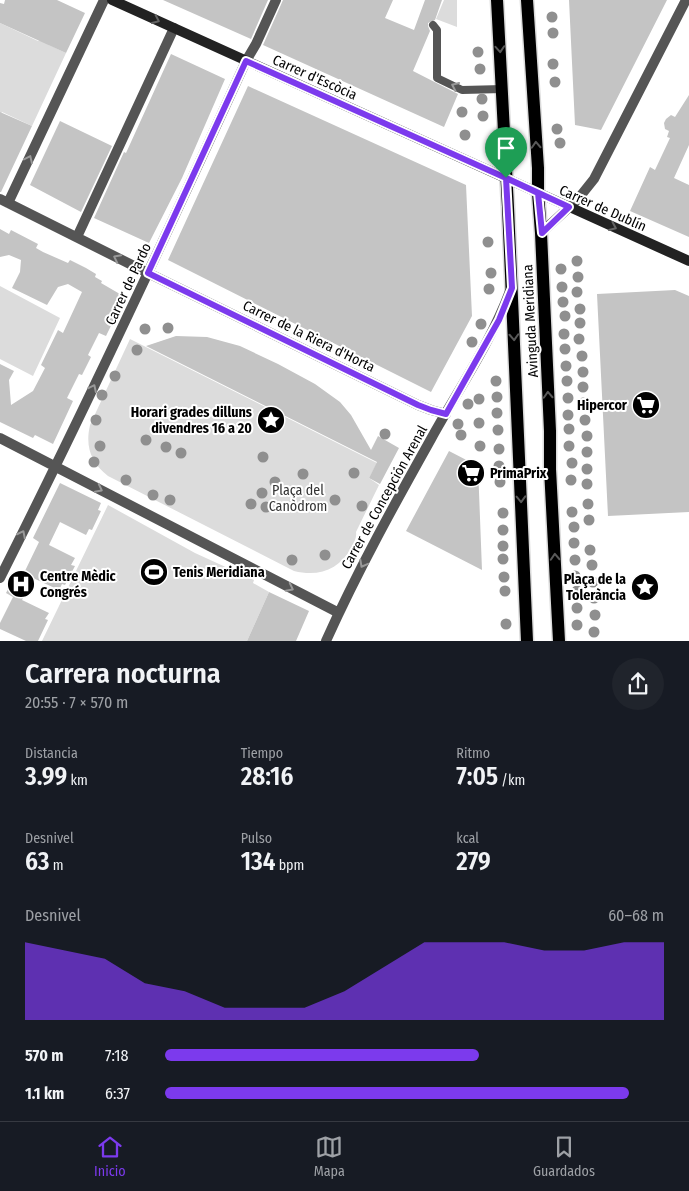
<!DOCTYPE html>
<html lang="es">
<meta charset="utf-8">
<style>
:root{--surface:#171b24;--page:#20242c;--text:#f1f3f6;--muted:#9ea1a6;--line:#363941;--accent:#7c3aed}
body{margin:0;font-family:"Fira Sans Condensed",sans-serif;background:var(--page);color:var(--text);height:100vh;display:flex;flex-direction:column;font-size:19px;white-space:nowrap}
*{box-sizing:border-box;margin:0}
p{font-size:16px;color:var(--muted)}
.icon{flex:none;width:28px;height:28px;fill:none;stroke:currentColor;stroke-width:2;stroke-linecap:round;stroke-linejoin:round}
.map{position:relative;height:641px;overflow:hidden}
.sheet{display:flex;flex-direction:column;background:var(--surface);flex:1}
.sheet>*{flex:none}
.pin{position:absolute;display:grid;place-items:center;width:42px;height:42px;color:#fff;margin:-51px -21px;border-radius:50% 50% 50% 0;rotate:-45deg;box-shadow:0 0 5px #0007}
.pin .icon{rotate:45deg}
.round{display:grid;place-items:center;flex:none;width:52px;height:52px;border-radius:26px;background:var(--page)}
.head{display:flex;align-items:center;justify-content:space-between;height:85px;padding:0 25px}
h1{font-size:28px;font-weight:600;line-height:38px}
.stats{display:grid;grid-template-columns:repeat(3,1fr);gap:8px;height:85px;padding:5px 25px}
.stats div{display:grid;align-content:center}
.stats b{font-size:25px;font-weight:600}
.stats small{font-size:14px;font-weight:400}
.stats p{font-size:14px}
.chart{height:140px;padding:10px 25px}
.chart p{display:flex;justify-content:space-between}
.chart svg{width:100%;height:90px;margin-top:5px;fill:var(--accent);opacity:.7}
ul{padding:0 25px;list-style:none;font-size:16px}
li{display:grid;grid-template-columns:80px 60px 1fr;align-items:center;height:38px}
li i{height:12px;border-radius:6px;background:var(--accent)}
.tabs{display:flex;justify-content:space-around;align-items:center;height:70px;border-top:1px solid var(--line);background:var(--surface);font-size:14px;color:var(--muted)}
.tabs a{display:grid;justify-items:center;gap:2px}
.tabs .on{color:var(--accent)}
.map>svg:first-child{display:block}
.green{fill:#dcdcdc}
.building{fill:#c4c4c4}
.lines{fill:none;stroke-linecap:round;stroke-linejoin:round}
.primary-casing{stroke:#dbdbdb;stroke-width:15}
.service{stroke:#555;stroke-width:8}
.minor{stroke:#555;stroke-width:10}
.secondary{stroke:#222;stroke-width:10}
.primary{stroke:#000;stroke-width:12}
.tree{fill:#8f8f8f}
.oneway{stroke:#646464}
.oneway2{stroke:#595959}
.oneway3{stroke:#999}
.route-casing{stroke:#fff;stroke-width:10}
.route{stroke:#7c3aed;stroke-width:6}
.labels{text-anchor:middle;stroke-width:4;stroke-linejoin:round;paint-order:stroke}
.street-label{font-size:14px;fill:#000;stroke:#fff}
.poi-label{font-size:14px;font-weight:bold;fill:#000;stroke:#fff;text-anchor:end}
.park-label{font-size:14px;fill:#333;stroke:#fff}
</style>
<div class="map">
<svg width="689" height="641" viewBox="0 0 689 641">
<rect width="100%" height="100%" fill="#fff"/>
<!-- green -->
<path class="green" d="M444,0H457V27L436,19Z
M0,23L38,41L52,37L49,45L66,53L32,126L2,112L0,115Z
M0,286L60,318L33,376L0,359Z
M130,339L377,463L369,478L379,485L356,532C357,538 354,542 352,547C339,570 319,577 294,571L108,476C91,463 85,447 90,425Z
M108,505L195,553L254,580L253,583L269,592L247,641H42Z"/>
<!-- building -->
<path class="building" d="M5,0H57L85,13L66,53L0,23V3L4,4Z
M163,0H268L251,39Z
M283,0H393L385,18L414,30L425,0H442L435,20L428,23V26L430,31L413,71L458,94L444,127L263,45Z
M569,0H667L601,130L575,125Z
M171,54L225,79L182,178L149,243L94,218L124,152L126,153Z
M248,86L466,185L472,316L431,392L168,260Z
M689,95V145L674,178L689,185V237L630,211L650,167L655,170L670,138L667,137L669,131L665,129L664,123L666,119L671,115L675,117Z
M0,112L32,126L1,192H0Z
M60,121L112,146L81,212L30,185Z
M0,229L9,234L11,230L38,244L36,248L43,252L68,263L70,260L86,268L96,274L95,277L102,281L101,283L125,297L106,336L99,333L88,355L91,357L82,375L79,374L67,398L73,401L53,444L35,435L33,438L0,422V364L14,371L9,380L11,405L33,391L45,368L41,365L58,330L63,333L82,292L68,284L58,287L47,305L12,288L20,272L21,260L9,255L0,257Z
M675,290L689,296V512L608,516L597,294Z
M176,336L207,337L240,346L278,364L315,384L340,402L351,415L371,450L378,436L399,448L380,484L369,478L377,462L146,346Z
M449,451L478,466L482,570L406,531Z
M60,483L101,503L98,510L101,511L92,530L89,529L86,535L60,522L49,545L75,558L71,565L75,566L65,585L62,584L59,590L33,578L22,600L49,613L45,619L48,620L38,641H26L0,629V623L13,597L6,593L18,570L24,573L39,542L33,538Z
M269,592L309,611L296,641H247Z"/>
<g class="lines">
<defs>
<path id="primary" d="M497,0L508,207L527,641
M527,0L538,168V193L541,233L550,431V469L559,641"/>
</defs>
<!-- primary casing -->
<use href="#primary" class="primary-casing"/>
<!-- service -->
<path class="service" d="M433,25L437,30V78L462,90L503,89"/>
<!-- minor -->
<path class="minor" d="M0,199L148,273L418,405L431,410L446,414
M8,203L104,0
M541,233L578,199L594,179L686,0
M77,237L174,28
M0,438L339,613
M0,578C86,407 167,234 246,61L256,44L276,0
M326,641C357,572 394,505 431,439C458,390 490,344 510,291"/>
<!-- secondary -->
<path class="secondary" d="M112,0L689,261"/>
<!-- primary -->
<use href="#primary" class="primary"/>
</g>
<!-- trees -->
<g class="tree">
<circle cx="552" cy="17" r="5.5"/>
<circle cx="553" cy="33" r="5.5"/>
<circle cx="478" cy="52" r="5.5"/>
<circle cx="553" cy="64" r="5.5"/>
<circle cx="480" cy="69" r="5.5"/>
<circle cx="555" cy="82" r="5.5"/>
<circle cx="482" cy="99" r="5.5"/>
<circle cx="462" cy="112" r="5.5"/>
<circle cx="483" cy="116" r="5.5"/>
<circle cx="557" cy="129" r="5.5"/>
<circle cx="465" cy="135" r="5.5"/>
<circle cx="560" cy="143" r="5.5"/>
<circle cx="488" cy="242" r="5.5"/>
<circle cx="577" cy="261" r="5.5"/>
<circle cx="561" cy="269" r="5.5"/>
<circle cx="491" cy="273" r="5.5"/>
<circle cx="578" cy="277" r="5.5"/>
<circle cx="562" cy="287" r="5.5"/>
<circle cx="489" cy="289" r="5.5"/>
<circle cx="577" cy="292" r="5.5"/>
<circle cx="563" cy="302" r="5.5"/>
<circle cx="580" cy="309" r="5.5"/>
<circle cx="565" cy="316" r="5.5"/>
<circle cx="580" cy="323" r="5.5"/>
<circle cx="481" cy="324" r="5.5"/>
<circle cx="168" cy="328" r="5.5"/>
<circle cx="145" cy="329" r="5.5"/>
<circle cx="564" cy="334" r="5.5"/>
<circle cx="579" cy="339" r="5.5"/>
<circle cx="472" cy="342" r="5.5"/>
<circle cx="565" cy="349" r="5.5"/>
<circle cx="137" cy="350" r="5.5"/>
<circle cx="582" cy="356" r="5.5"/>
<circle cx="566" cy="366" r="5.5"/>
<circle cx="583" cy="372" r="5.5"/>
<circle cx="115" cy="376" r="5.5"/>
<circle cx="496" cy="381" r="5.5"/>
<circle cx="567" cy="381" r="5.5"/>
<circle cx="583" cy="387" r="5.5"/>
<circle cx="102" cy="395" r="5.5"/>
<circle cx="497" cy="397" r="5.5"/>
<circle cx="568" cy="398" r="5.5"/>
<circle cx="479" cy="399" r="5.5"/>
<circle cx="583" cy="403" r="5.5"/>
<circle cx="468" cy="404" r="5.5"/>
<circle cx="497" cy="413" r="5.5"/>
<circle cx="568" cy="415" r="5.5"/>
<circle cx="96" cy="420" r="5.5"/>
<circle cx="585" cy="420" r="5.5"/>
<circle cx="479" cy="423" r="5.5"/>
<circle cx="458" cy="424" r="5.5"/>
<circle cx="569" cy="429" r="5.5"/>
<circle cx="498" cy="430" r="5.5"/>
<circle cx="385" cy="434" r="5.5"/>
<circle cx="461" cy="435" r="5.5"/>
<circle cx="587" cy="436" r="5.5"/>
<circle cx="146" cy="440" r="5.5"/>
<circle cx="100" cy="446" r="5.5"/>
<circle cx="480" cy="446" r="5.5"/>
<circle cx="569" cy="446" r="5.5"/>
<circle cx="166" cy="447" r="5.5"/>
<circle cx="499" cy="449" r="5.5"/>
<circle cx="587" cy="452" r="5.5"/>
<circle cx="181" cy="453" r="5.5"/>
<circle cx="263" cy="457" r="5.5"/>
<circle cx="94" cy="462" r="5.5"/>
<circle cx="572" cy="463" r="5.5"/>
<circle cx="499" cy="466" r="5.5"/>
<circle cx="587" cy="469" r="5.5"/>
<circle cx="354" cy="473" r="5.5"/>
<circle cx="303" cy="474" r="5.5"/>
<circle cx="126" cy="480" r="5.5"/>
<circle cx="571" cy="480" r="5.5"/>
<circle cx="275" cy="482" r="5.5"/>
<circle cx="500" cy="482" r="5.5"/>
<circle cx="587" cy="484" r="5.5"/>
<circle cx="310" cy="491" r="5.5"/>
<circle cx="262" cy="493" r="5.5"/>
<circle cx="153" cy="495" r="5.5"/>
<circle cx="170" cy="500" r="5.5"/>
<circle cx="335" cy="500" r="5.5"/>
<circle cx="251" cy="504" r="5.5"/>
<circle cx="588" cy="504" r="5.5"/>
<circle cx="362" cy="506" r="5.5"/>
<circle cx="266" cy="507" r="5.5"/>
<circle cx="572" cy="512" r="5.5"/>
<circle cx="503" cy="513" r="5.5"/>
<circle cx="589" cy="520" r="5.5"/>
<circle cx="574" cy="527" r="5.5"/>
<circle cx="503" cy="530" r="5.5"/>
<circle cx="574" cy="543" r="5.5"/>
<circle cx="503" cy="546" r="5.5"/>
<circle cx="590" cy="550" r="5.5"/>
<circle cx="325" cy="555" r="5.5"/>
<circle cx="503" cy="559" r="5.5"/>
<circle cx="292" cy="560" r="5.5"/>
<circle cx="575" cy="560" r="5.5"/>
<circle cx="592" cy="565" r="5.5"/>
<circle cx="575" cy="576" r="5.5"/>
<circle cx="504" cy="577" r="5.5"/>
<circle cx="593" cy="582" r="5.5"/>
<circle cx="505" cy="591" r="5.5"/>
<circle cx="577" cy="591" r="5.5"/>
<circle cx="594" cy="598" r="5.5"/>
<circle cx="577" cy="608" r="5.5"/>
<circle cx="595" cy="615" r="5.5"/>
<circle cx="506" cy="624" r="5.5"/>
<circle cx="577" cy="625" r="5.5"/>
<circle cx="594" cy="632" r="5.5"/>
</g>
<!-- one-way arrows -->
<defs><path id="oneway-chevron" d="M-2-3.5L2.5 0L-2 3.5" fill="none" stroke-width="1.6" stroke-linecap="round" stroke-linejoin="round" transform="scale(1.25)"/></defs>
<g class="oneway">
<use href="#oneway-chevron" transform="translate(156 20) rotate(25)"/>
<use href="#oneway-chevron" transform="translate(613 227) rotate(24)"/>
</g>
<g class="oneway2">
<use href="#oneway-chevron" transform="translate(500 49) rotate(86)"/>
<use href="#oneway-chevron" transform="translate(536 145) rotate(-93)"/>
<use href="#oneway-chevron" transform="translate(514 337) rotate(87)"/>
<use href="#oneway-chevron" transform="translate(548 395) rotate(-93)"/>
<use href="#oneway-chevron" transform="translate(521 499) rotate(88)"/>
<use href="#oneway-chevron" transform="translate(555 557) rotate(-93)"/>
</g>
<g class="oneway3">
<use href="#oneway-chevron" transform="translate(455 86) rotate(-155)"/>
<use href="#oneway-chevron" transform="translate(29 159) rotate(-65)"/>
<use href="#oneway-chevron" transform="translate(117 258) rotate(-153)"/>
<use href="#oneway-chevron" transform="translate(93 388) rotate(-64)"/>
<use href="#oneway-chevron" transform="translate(99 489) rotate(27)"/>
<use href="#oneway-chevron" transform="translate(22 534) rotate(-63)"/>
<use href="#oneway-chevron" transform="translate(363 564) rotate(118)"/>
<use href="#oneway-chevron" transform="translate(290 588) rotate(27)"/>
</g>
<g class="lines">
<defs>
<path id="route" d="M506,178L246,61L148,273L418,405L431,410L446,414L499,320L512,288L506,178L538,193L542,233L569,207L506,178"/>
</defs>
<!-- route casing -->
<use href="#route" class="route-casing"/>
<!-- route -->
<use href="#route" class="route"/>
</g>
<!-- icons -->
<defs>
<symbol id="supermarket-disc" viewBox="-11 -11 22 22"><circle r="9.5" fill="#000" stroke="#fff"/><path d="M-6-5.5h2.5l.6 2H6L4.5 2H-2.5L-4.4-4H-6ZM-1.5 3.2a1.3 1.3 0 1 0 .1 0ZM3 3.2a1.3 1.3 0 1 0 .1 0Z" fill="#fff"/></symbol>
<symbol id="sight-disc" viewBox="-11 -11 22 22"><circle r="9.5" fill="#000" stroke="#fff"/><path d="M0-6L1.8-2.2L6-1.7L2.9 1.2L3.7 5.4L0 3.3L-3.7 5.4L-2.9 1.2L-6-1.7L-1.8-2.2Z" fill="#fff"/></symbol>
<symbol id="stadium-disc" viewBox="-11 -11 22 22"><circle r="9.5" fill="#000" stroke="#fff"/><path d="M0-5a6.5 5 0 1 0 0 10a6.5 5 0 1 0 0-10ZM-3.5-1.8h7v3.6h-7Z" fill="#fff"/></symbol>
<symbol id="hospital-disc" viewBox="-11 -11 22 22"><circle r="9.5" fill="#000" stroke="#fff"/><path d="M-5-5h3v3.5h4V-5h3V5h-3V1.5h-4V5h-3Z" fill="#fff"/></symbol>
</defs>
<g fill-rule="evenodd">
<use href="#supermarket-disc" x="630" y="389" width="32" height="32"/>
<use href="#sight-disc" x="255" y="404" width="32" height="32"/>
<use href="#supermarket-disc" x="455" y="457" width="32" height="32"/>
<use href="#stadium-disc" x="138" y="556" width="32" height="32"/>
<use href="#hospital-disc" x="5" y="568" width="32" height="32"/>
<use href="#sight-disc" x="629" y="571" width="32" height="32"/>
</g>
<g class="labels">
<!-- street labels -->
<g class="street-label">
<text transform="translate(315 77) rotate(24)" y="5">Carrer d'Escòcia</text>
<text transform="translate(603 208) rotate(24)" y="5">Carrer de Dublín</text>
<text transform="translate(128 284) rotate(-65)" y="5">Carrer de Pardo</text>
<text transform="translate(530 321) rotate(-93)" y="5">Avinguda Meridiana</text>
<text transform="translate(309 336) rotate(26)" y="5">Carrer de la Riera d'Horta</text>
<text transform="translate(384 497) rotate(-61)" y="5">Carrer de Concepción Arenal</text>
</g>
<!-- poi labels -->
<g class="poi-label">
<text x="627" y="410">Hipercor</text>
<text x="252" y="417">Horari grades dilluns<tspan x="252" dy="16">divendres 16 a 20</tspan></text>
<text x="490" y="478" text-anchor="start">PrimaPrix</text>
<text x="173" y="577" text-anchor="start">Tenis Meridiana</text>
<text x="40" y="581" text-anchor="start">Centre Mèdic<tspan x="40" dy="16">Congrés</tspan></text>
<text x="626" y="584">Plaça de la<tspan x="626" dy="16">Tolerància</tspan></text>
</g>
<!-- park labels -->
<g class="park-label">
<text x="298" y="495">Plaça del<tspan x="298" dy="16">Canòdrom</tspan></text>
</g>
</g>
</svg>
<div class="pin" style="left:506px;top:178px;background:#1e9e55"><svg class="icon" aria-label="arrive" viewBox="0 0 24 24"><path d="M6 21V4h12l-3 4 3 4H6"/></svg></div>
</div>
<section class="sheet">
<div class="head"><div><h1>Carrera nocturna</h1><p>20:55 · 7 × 570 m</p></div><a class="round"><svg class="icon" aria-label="share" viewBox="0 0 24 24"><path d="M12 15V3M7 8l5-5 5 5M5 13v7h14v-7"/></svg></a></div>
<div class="stats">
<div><p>Distancia</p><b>3.99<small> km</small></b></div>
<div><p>Tiempo</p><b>28:16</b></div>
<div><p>Ritmo</p><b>7:05<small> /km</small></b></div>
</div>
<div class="stats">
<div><p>Desnivel</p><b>63<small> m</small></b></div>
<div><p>Pulso</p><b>134<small> bpm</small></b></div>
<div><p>kcal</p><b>279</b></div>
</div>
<div class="chart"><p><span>Desnivel</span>60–68 m</p>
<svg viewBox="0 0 160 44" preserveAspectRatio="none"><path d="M0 44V6L10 10L20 14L30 26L40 30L50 38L60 38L70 38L80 30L90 18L100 6L110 6L120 6L130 10L140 10L150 6L160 6V44z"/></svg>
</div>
<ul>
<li><b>570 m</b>7:18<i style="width:63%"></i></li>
<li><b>1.1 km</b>6:37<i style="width:93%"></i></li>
</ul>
</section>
<nav class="tabs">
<a class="on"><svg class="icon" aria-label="home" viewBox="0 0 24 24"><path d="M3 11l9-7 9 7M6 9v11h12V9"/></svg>Inicio</a>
<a><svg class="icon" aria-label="map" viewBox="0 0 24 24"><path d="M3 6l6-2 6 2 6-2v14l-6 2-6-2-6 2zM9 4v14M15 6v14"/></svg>Mapa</a>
<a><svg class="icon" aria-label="saved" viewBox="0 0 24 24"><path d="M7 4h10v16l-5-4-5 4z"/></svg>Guardados</a>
</nav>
